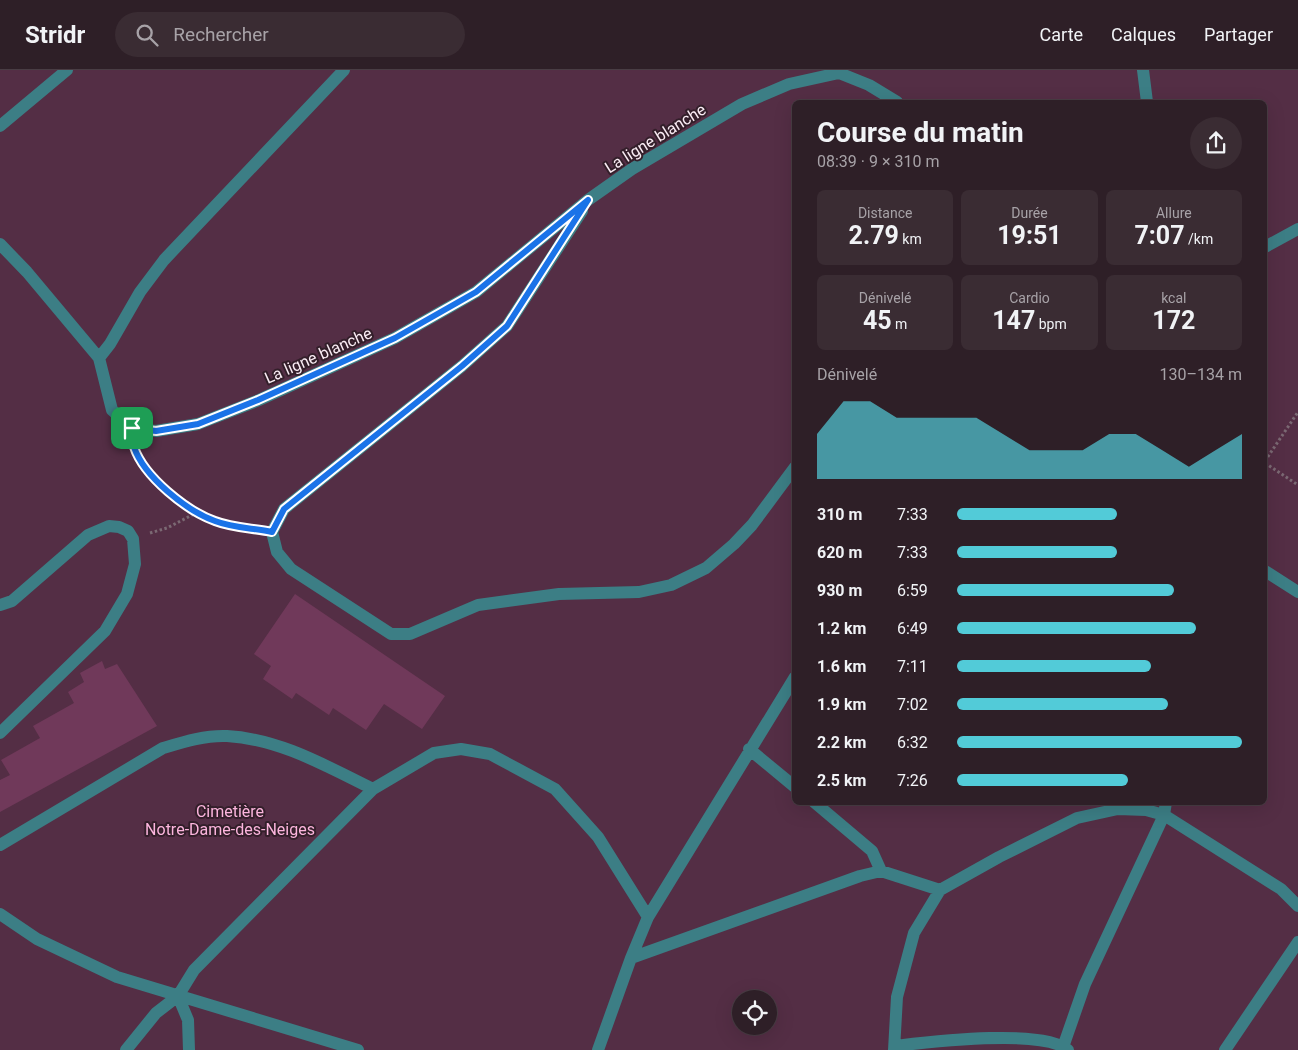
<!DOCTYPE html>
<html lang="fr">
<meta charset="utf-8">
<style>
:root{--surface:#2e1f27;--page:#3a2c33;--text:#f1f3f6;--muted:#a7a2a7;--line:#493d44;--accent:#52cbd8}
body{margin:0;font-family:Roboto,sans-serif;background:var(--page);color:var(--text);height:100vh;display:flex;flex-direction:column;font-size:19px;white-space:nowrap}
*{box-sizing:border-box;margin:0}
p{font-size:16px;color:var(--muted)}
.icon{flex:none;width:28px;height:28px;fill:none;stroke:currentColor;stroke-width:2;stroke-linecap:round;stroke-linejoin:round}
.map{position:relative;flex:1;overflow:hidden}
.details{position:absolute;left:792px;top:30px;width:475px;height:705px;display:flex;flex-direction:column;background:var(--surface);border-radius:8px;box-shadow:0 5px 20px #0002,0 0 0 1px var(--line)}
.details>*{flex:none}
.controls{position:absolute;left:732px;top:920px;display:grid;gap:10px}
.controls a{display:grid;place-items:center;width:45px;height:45px;border-radius:50%;background:var(--surface);box-shadow:0 5px 20px #0002,0 0 0 1px var(--line);font-size:25px}
.pin{position:absolute;display:grid;place-items:center;width:42px;height:42px;color:#fff;margin:-21px;border-radius:10px;box-shadow:0 2px 8px #0006}
.round{display:grid;place-items:center;flex:none;width:52px;height:52px;border-radius:26px;background:var(--page)}
.head{display:flex;align-items:center;justify-content:space-between;height:85px;padding:0 25px}
h1{font-size:28px;font-weight:700;line-height:38px}
.figures{display:grid;grid-template-columns:repeat(3,1fr);gap:8px;height:85px;padding:5px 25px}
.figures div{display:grid;align-content:center;border-radius:8px;background:var(--page);text-align:center}
.figures b{font-size:25px;font-weight:700}
.figures small{font-size:14px;font-weight:400}
.figures p{font-size:14px}
.chart{height:140px;padding:10px 25px}
.chart p{display:flex;justify-content:space-between}
.chart svg{width:100%;height:90px;margin-top:5px;fill:var(--accent);opacity:.7}
ul{padding:0 25px;list-style:none;font-size:16px}
li{display:grid;grid-template-columns:80px 60px 1fr;align-items:center;height:38px}
li i{height:12px;border-radius:6px;background:var(--accent)}
header{display:flex;align-items:center;gap:30px;box-sizing:border-box;height:70px;padding:0 25px;background:var(--surface);border-bottom:1px solid var(--line)}
header strong{font-size:24px}
nav{display:flex;gap:28px;margin-inline-start:auto;font-size:18px}
.search{width:350px;height:45px;background:var(--page);display:flex;align-items:center;gap:12px;box-sizing:border-box;padding:0 18px;border-radius:28px;color:var(--muted);font-size:19px}
.map>svg:first-child{display:block}
.green{fill:#542e45;fill-rule:evenodd}
.building{fill:#70395a}
.lines{fill:none;stroke-linecap:round;stroke-linejoin:round}
.path{stroke:#7b6973;stroke-width:3;stroke-dasharray:2.5 2.5;stroke-linecap:butt}
.minor{stroke:#3c7e85;stroke-width:12}
.route-casing{stroke:#fff;stroke-width:10}
.route{stroke:#1a73e8;stroke-width:6}
.labels{text-anchor:middle;stroke-width:4;stroke-linejoin:round;paint-order:stroke}
.street-label{font-size:16px;fill:#faecf4;stroke:#331f2a}
.park-label{font-size:16px;fill:#fcb5dd;stroke:#331f2a}
</style>
<header>
<strong>Stridr</strong>
<div class="search"><svg class="icon" aria-label="search" viewBox="0 0 24 24"><circle cx="10" cy="10" r="6"/><path d="M15 15l6 6"/></svg>Rechercher</div>
<nav><a>Carte</a><a>Calques</a><a>Partager</a></nav>
</header>
<div class="map">
<svg width="1298" height="980" viewBox="0 0 1298 980">
<rect width="100%" height="100%" fill="#3d2934"/>
<!-- green -->
<path class="green" d="M0,0H1298V980H0ZM795,32H1265V732H795ZM741,929H769V956H741Z"/>
<!-- building -->
<path class="building" d="M295,524L445,626L422,659L384,634L366,660L333,638L329,645L296,623L292,629L263,609L271,596L254,584Z
M102,591L105,599L117,594L157,656L0,742V710L10,705L1,690L40,668L33,656L74,633L68,622L84,612L80,603Z"/>
<g class="lines">
<!-- path -->
<path class="path" d="M134,377C148,405 170,425 196,442
M1265,391L1298,342
M1265,393L1298,415
M150,463L167,458L196,443L216,452L254,459"/>
<!-- minor -->
<path class="minor" d="M344,0L164,190L140,222L110,274L99,288L112,340L132,358L156,361L198,354L259,330L395,268L476,222L588,130L632,99L742,34L789,14L839,3L869,15L897,32
M1143,0L1147,32
M0,56L67,0
M582,141L507,256L462,296L284,439L272,462L277,482L291,499L391,564H410L478,535L559,524L639,522L671,515L706,498L734,474L752,455L795,397
M0,174L27,202L99,288
M1265,177L1298,159
M1265,501L1298,522
M0,535L12,531L88,465L109,456L119,457L128,461L133,469L135,494L127,524L105,561L0,663
M749,679L795,717
M373,719L434,683L461,679L490,684L555,719L598,767L648,847L631,888
M814,732L872,781L881,801L940,820
M1166,732L1164,745L1281,819L1298,836
M0,775L163,678C183,672 205,665 227,666C280,669 326,696 373,719L194,900L178,926
M0,844L37,869L117,907L358,980
M648,847L795,607
M895,976C930,972 1042,958 1068,980
M126,980L156,943L178,926L188,950L189,980
M598,980L631,888L860,806L881,801
M894,980L897,927L914,863L940,820L999,787L1077,748L1118,739L1146,740L1164,745L1085,914L1062,980
M1225,980L1298,872"/>
</g>
<g class="lines">
<defs>
<path id="route" d="M588,130L507,256L462,296L284,439L272,462C253,458 233,458 215,451C187,441 144,407 134,377C133,372 133,364 132,358L156,361L198,354L258,330L395,268L476,222Z"/>
</defs>
<!-- route casing -->
<use href="#route" class="route-casing"/>
<!-- route -->
<use href="#route" class="route"/>
</g>
<g class="labels">
<!-- street labels -->
<g class="street-label">
<text transform="translate(655 68) rotate(-32)" y="6">La ligne blanche</text>
<text transform="translate(318 285) rotate(-24)" y="6">La ligne blanche</text>
</g>
<!-- park labels -->
<g class="park-label">
<text x="230" y="747">Cimetière<tspan x="230" dy="18">Notre-Dame-des-Neiges</tspan></text>
</g>
</g>
</svg>
<div class="controls">
<a><svg class="icon" aria-label="locate" viewBox="0 0 24 24"><circle cx="12" cy="12" r="6"/><path d="M12 2v4M12 18v4M2 12h4M18 12h4"/></svg></a>
</div>
<div class="pin" style="left:132px;top:358px;background:#1e9e55"><svg class="icon" aria-label="arrive" viewBox="0 0 24 24"><path d="M6 21V4h12l-3 4 3 4H6"/></svg></div>
<section class="details">
<div class="head"><div><h1>Course du matin</h1><p>08:39 · 9 × 310 m</p></div><a class="round"><svg class="icon" aria-label="share" viewBox="0 0 24 24"><path d="M12 15V3M7 8l5-5 5 5M5 13v7h14v-7"/></svg></a></div>
<div class="figures">
<div><p>Distance</p><b>2.79<small> km</small></b></div>
<div><p>Durée</p><b>19:51</b></div>
<div><p>Allure</p><b>7:07<small> /km</small></b></div>
</div>
<div class="figures">
<div><p>Dénivelé</p><b>45<small> m</small></b></div>
<div><p>Cardio</p><b>147<small> bpm</small></b></div>
<div><p>kcal</p><b>172</b></div>
</div>
<div class="chart"><p><span>Dénivelé</span>130–134 m</p>
<svg viewBox="0 0 160 44" preserveAspectRatio="none"><path d="M0 44V22L10 6L20 6L30 14L40 14L50 14L60 14L70 22L80 30L90 30L100 30L110 22L120 22L130 30L140 38L150 30L160 22V44z"/></svg>
</div>
<ul>
<li><b>310 m</b>7:33<i style="width:56%"></i></li>
<li><b>620 m</b>7:33<i style="width:56%"></i></li>
<li><b>930 m</b>6:59<i style="width:76%"></i></li>
<li><b>1.2 km</b>6:49<i style="width:84%"></i></li>
<li><b>1.6 km</b>7:11<i style="width:68%"></i></li>
<li><b>1.9 km</b>7:02<i style="width:74%"></i></li>
<li><b>2.2 km</b>6:32<i style="width:100%"></i></li>
<li><b>2.5 km</b>7:26<i style="width:60%"></i></li>
</ul>
</section>
</div>
